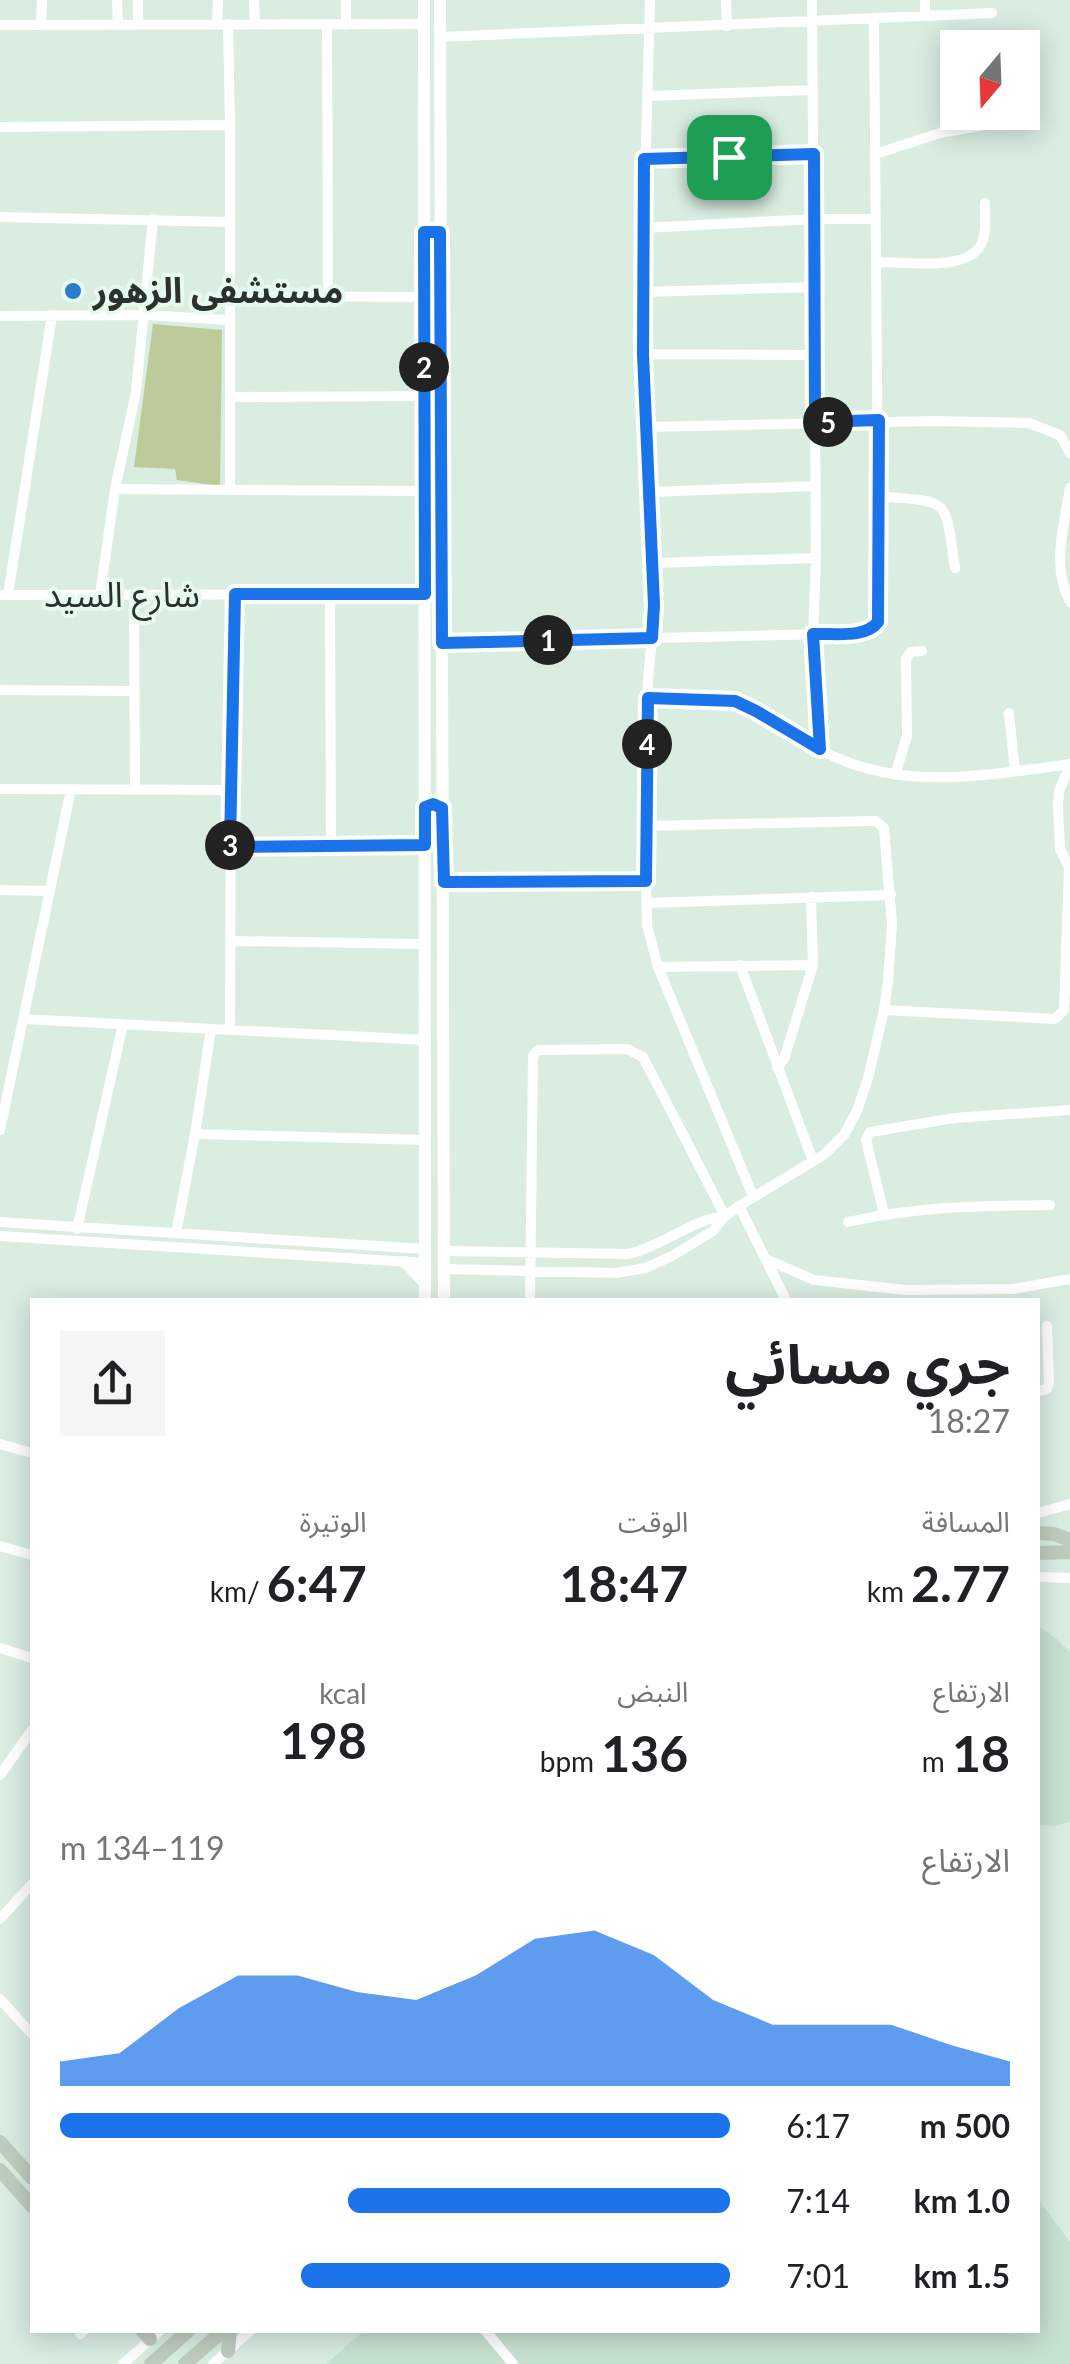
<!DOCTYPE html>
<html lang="ar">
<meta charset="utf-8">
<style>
:root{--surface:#fff;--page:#f6f6f6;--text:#202124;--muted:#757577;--accent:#1a73e8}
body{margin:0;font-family:Lato,"Noto Sans Arabic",sans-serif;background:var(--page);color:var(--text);direction:rtl;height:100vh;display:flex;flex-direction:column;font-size:38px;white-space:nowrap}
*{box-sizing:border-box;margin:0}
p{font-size:32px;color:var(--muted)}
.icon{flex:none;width:55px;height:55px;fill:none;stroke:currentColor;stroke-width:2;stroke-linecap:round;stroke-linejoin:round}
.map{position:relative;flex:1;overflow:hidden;direction:ltr}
.drawer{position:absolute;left:30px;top:1298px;width:1010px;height:1035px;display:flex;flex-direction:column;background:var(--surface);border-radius:0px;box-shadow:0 5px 25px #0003;direction:rtl}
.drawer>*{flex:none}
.needle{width:65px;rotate:199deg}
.fabs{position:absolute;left:940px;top:30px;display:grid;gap:20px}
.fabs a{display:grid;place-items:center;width:100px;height:100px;border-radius:0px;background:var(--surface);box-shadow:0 5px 25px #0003;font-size:50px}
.pin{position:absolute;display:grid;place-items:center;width:85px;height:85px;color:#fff;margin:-42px;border-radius:20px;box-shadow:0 5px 15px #0006}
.km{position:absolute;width:50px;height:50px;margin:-25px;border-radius:50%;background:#222;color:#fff;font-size:28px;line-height:50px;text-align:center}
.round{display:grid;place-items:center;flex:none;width:105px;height:105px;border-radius:0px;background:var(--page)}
.overview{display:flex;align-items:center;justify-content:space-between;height:170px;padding:0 30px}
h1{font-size:55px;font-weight:700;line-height:75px}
.figures{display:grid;grid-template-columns:repeat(3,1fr);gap:15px;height:170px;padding:10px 30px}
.figures div{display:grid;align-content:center}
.figures b{font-size:50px;font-weight:700}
.figures small{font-size:28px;font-weight:400}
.figures p{font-size:28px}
.chart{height:280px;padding:20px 30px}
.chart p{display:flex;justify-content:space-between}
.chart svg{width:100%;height:180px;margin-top:10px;fill:var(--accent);opacity:.7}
ul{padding:0 30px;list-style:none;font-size:32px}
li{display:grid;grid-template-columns:160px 120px 1fr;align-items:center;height:75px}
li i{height:25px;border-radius:12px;background:var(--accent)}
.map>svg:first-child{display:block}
.built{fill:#c7e1d0}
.green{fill:#bccb99}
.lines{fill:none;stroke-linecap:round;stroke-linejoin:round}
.minor{stroke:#fff;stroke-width:10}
.tertiary{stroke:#fff;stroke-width:12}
.secondary{stroke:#beccbd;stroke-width:14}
.route-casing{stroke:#fff;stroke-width:20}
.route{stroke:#1a73e8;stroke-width:12}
.poi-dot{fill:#2d7ccc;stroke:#e7faee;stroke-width:4}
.labels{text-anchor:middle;stroke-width:8;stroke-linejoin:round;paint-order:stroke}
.poi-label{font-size:35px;font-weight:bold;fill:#2b322e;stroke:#e7faee;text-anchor:start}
.street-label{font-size:35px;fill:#2b322e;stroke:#e7faee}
</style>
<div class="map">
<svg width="1070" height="2364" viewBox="0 0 1070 2364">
<rect width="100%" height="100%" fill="#d9ede1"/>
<!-- built -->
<path class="built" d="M1038,1626L1057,1639L1070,1652V1822L1054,1826L1038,1825Z
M1038,2199L1070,2242V2364H326L365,2330H1038Z"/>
<!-- green -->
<path class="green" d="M153,324L222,330L220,486L177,480L175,469L134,467Z"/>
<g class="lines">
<!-- minor -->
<path class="minor" d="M117,0L118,25
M138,0V24
M254,0L255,24
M650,0L642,292L654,616L648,681L645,826L647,925L658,967L753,1196
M726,0L727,26
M812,0L816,558L813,634L819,749
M925,16V0
M217,23L218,0
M228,24L230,125V490
M327,24L328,296
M0,25L425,24
M41,25L42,0
M346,25V0
M440,37L992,13
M647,96L813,90
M0,127L230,125
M875,154L940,133L1021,119
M645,159L814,154
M0,217L229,222
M643,228L814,219H876
M877,262C905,261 968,273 982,243C987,231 985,216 985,203
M642,292L814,287
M229,296L424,297
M0,316L145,315L229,320
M643,354L815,355
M230,397L424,396
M646,427L934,421L1029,423L1060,435L1070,453
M1070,488C1064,526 1051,566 1070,602
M115,489L425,491
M650,492L815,486
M878,496C952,503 944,495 955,568
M652,563L816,558
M330,594L331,846
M0,595L425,594
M8,595L52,315
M100,595L115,489L136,392L153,219
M134,595L135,790
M442,643L865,633L876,627L879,617L874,19
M0,690L135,691
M648,698L735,701L746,705C779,724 811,748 847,762C919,789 997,774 1070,764
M1009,713L1015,771
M895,775L907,736L906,659L911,652L922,651
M0,789L231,790L235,594
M230,847L425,845
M443,882L645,881
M0,890L49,891
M646,903L891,895
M230,941L426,944
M740,965L813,1161
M658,967L813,965
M884,1010L1055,1019L1064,1010L1069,868L1060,849L1058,806L1059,791L1070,765
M23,1019L426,1040
M230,1030L231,790
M777,1068L784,1059L813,965L811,897
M0,1130L71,789
M195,1134L426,1140
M739,1206L786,1300
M884,1214L866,1140L870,1132L954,1118L1070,1110
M0,1222L425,1249
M848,1222C918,1206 979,1206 1050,1205
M77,1229L123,1024
M176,1233L195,1134L211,1029
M0,1236L425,1263
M444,1251L628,1254C659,1248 696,1217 724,1217
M766,1259L814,1280L906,1290L1013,1289L1070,1279
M444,1269L616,1273L645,1268L672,1256L713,1231L724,1217L739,1206L825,1154L844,1135L857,1111L868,1078L884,1010L888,981L892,924L884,828L876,821H871L645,826
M530,1300L533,1056L538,1050L627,1049L643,1057L725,1216
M1038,1391L1047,1389L1049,1383L1047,1326
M0,1444L32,1453
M1038,1513L1070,1504
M0,1546L32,1555
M1038,1577L1070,1578
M0,1648L32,1658
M0,1775L32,1730
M0,1919L32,1884
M0,1999L32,2034
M485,2330L513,2364
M80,2334L85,2330
M123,2364L161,2330
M213,2364L251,2330"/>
<!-- tertiary -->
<path class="tertiary" d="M424,0L425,1300
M440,0L444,1300
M405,1262L425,1283"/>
<!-- secondary -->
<path class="secondary" d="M1038,1533L1054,1534L1070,1540
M1038,1553L1070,1552
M0,2142L32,2178
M0,2170L32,2206
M142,2330L150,2339
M228,2351L230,2330
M151,2364L189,2330
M185,2364L224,2330"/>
</g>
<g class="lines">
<defs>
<path id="route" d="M814,154L815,422L879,420L878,622C865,639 833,633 813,634L820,749L756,711L735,701L648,698L646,881L444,882L442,808L433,804L425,807V845L230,847L235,594H425L424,232H440L442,643L652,638L654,605L643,354L644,159Z"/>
</defs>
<!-- route casing -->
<use href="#route" class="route-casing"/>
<!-- route -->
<use href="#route" class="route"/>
</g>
<!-- markers -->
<circle class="poi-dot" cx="73" cy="291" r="10"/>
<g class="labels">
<!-- poi labels -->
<g class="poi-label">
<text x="93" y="303">مستشفى الزهور</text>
</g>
<!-- street labels -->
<g class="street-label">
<text x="122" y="607">شارع السيد</text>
</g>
</g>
</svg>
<div class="fabs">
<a><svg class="needle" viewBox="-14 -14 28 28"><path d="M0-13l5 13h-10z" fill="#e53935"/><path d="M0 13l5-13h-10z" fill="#757577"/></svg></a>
</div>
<div class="pin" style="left:729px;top:157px;background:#1e9e55"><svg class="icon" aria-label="arrive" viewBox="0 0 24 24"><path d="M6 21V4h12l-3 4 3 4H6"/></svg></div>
<b class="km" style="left:548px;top:640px">1</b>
<b class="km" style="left:424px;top:367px">2</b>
<b class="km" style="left:230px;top:845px">3</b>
<b class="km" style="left:647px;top:744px">4</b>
<b class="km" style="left:828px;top:422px">5</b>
<section class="drawer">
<div class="overview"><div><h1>جري مسائي</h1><p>18:27</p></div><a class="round"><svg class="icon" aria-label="share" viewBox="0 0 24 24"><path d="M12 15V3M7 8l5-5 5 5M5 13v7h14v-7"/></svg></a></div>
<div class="figures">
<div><p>المسافة</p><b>2.77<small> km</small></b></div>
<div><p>الوقت</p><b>18:47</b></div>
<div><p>الوتيرة</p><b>6:47<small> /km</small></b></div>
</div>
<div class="figures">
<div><p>الارتفاع</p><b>18<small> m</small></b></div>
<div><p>النبض</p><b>136<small> bpm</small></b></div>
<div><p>kcal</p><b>198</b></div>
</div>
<div class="chart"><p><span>الارتفاع</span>119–134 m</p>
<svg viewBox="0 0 160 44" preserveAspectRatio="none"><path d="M0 44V38L10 36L20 25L30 17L40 17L50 21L60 23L70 17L80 8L90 6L100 12L110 23L120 29L130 29L140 29L150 34L160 38V44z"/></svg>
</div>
<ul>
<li><b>500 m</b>6:17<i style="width:100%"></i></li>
<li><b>1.0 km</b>7:14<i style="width:57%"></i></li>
<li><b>1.5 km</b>7:01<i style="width:64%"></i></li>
</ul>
</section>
</div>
